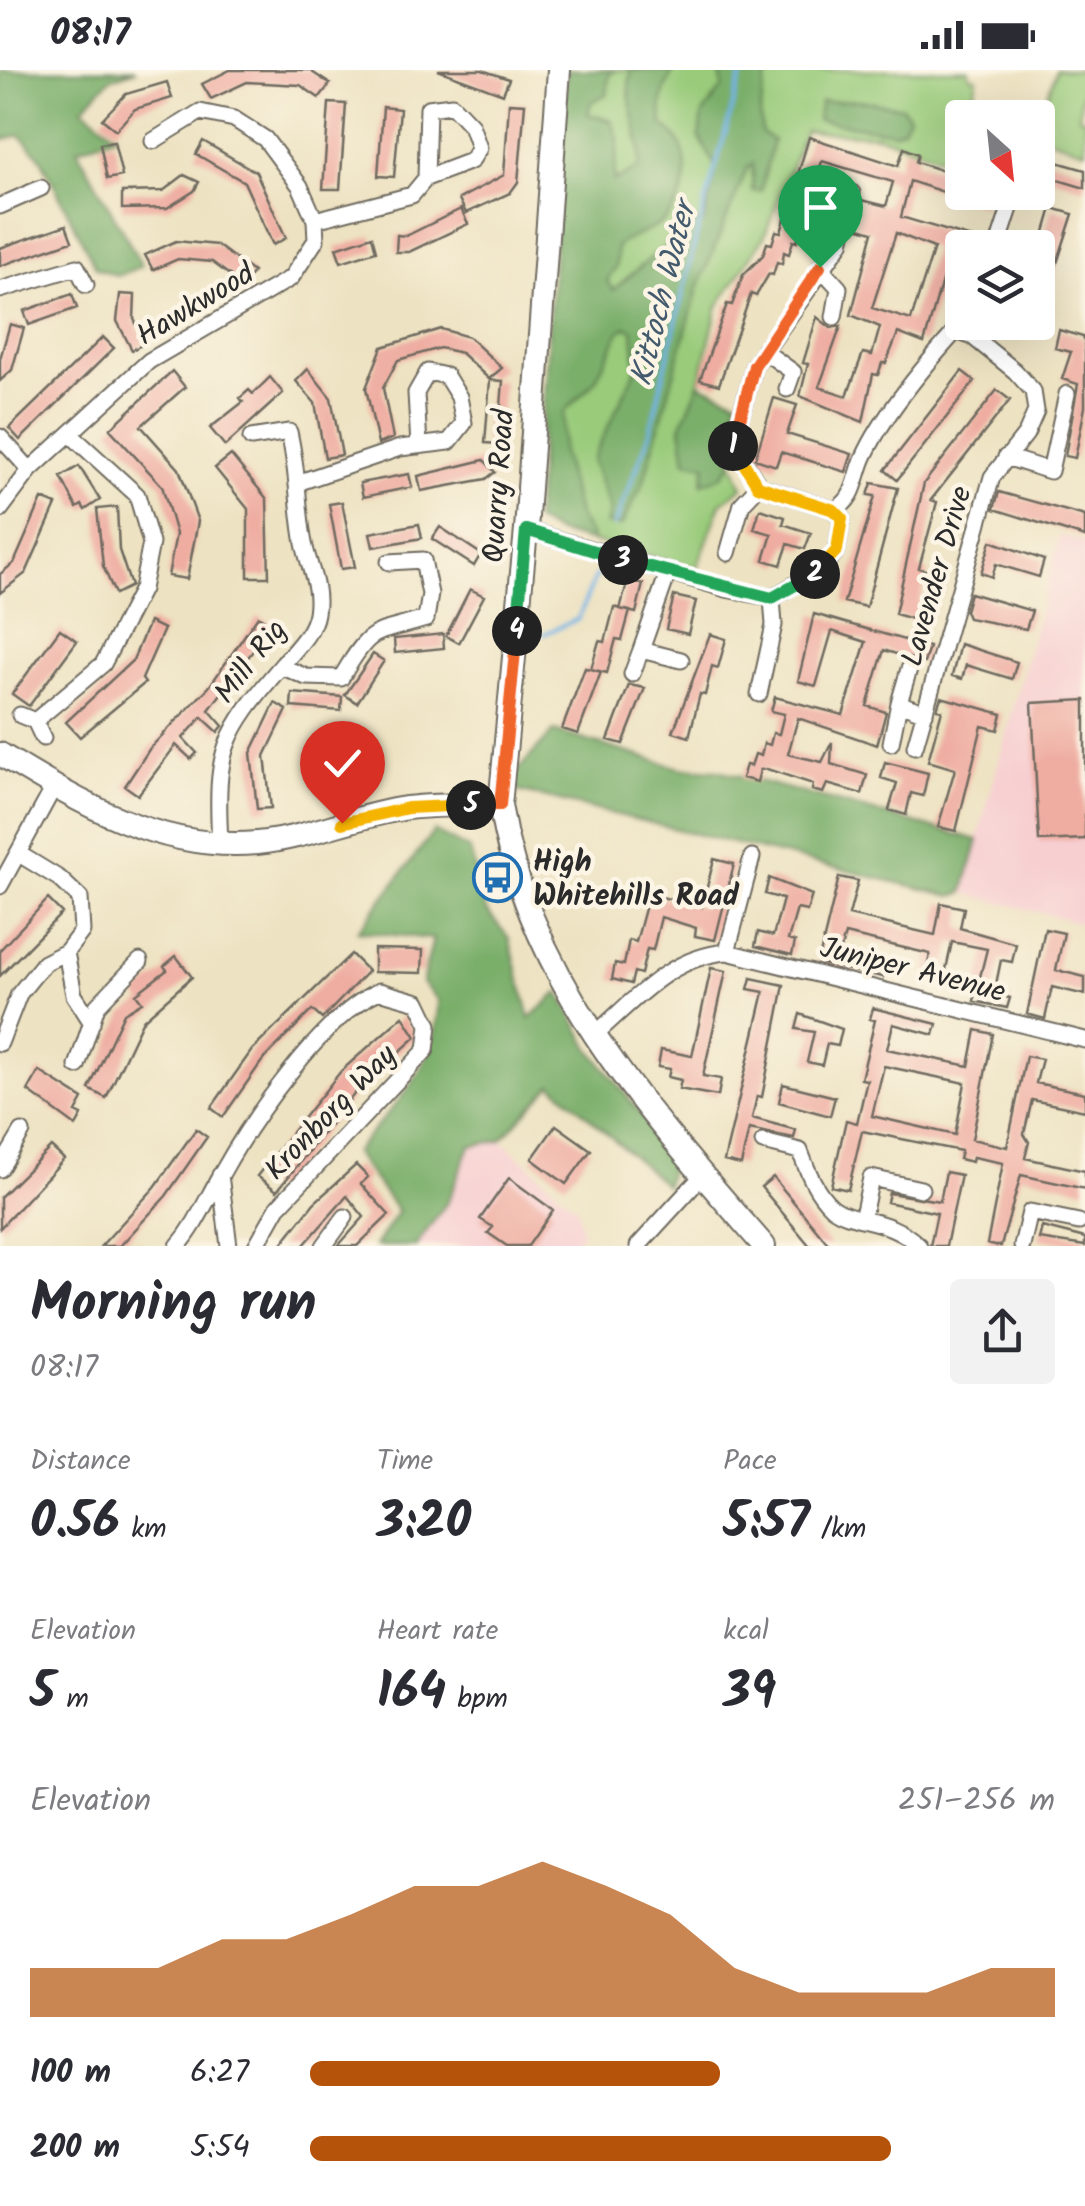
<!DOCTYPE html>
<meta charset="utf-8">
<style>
:root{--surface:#fff;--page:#f2f2f3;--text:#2b2b33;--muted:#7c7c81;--accent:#b45309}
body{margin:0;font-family:Kalam,sans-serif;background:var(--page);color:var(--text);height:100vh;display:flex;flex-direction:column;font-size:38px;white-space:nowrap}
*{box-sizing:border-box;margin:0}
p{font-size:32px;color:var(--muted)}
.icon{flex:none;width:55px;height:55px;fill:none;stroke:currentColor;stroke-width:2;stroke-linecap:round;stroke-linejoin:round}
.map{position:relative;height:1176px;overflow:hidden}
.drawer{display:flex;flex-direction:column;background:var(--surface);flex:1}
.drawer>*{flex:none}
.needle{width:65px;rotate:153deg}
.buttons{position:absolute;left:945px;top:30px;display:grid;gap:20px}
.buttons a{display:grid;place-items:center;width:110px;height:110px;border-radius:10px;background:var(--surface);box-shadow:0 10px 40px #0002;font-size:50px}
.pin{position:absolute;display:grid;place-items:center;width:85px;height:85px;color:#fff;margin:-102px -42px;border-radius:50% 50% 50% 0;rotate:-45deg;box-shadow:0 0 10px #0007}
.pin .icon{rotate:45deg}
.km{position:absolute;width:50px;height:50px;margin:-25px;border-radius:50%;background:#222;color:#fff;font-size:28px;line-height:50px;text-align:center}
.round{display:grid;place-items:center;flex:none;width:105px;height:105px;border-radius:10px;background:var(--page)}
.overview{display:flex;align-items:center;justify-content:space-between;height:170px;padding:0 30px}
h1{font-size:55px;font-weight:700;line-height:75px}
.metrics{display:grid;grid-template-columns:repeat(3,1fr);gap:15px;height:170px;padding:10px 30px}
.metrics div{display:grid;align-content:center}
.metrics b{font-size:50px;font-weight:700}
.metrics small{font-size:28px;font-weight:400}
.metrics p{font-size:28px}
.chart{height:280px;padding:20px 30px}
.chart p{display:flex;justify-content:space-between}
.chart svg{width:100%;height:180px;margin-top:10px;fill:var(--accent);opacity:.7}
ul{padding:0 30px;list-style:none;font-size:32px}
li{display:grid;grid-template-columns:160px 120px 1fr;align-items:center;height:75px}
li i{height:25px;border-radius:12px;background:var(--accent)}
.status{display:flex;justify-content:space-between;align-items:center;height:70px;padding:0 50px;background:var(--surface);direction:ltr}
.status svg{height:28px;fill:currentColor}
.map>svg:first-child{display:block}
.built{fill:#f7cfd1}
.green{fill:#99cb7a;stroke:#627b52;stroke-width:2.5}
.forest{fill:#7aaf6a;stroke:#526d4a;stroke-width:2.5}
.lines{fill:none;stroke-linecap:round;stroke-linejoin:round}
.stream{stroke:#72b4e7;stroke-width:4}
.building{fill:#efada2;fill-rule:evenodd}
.street-casing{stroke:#6f6b60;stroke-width:19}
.secondary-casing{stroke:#6f6b60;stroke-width:26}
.street{stroke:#fff;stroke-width:15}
.secondary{stroke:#fff;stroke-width:22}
.split-1-casing{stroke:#fff;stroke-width:20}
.split-2-casing{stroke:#fff;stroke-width:20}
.split-3-casing{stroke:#fff;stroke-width:20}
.split-4-casing{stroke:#fff;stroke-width:20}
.split-5-casing{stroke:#fff;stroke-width:20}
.split-6-casing{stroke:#fff;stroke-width:20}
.split-1{stroke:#f0652b;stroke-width:12}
.split-2{stroke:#f5b400;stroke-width:12}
.split-3{stroke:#22a559;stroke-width:12}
.split-4{stroke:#22a559;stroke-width:12}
.split-5{stroke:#f0652b;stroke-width:12}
.split-6{stroke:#f5b400;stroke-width:12}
.labels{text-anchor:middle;stroke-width:9;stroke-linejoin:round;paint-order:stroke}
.street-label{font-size:30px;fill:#2b2b2b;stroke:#fcf5e5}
.poi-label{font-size:30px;font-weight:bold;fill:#2b2b2b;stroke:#fcf5e5;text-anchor:start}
.water-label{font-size:32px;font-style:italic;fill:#445b6d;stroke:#fcf5e5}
</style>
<div class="status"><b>08:17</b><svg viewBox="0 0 49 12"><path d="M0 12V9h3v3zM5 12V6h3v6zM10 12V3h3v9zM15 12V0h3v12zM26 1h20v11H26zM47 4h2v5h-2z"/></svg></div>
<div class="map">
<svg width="1085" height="1176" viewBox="0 0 1085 1176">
<rect width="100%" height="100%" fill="#fcf5e5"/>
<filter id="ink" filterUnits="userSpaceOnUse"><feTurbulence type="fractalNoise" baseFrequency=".01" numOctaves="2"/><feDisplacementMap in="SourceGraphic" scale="20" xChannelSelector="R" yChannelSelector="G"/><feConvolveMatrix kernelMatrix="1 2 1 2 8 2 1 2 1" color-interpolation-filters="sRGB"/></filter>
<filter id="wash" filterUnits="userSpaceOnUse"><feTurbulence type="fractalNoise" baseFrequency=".0048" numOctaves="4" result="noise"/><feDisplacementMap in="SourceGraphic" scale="40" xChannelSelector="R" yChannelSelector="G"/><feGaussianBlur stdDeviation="2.25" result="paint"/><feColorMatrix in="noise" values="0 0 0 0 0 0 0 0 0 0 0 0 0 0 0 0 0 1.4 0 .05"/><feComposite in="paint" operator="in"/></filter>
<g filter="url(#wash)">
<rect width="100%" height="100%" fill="#ede2c1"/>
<!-- built -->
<path class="built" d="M1060,465L1085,472V854L963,823Z
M501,1070L577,1138L582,1163L573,1176H416L448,1131L470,1076Z"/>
<!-- green -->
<path class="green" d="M567,0H969V5L977,9L974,24L1045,33L1056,0H1085L1079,47L1085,49V80L1047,68L1038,94V48H962V95L877,65L805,61L764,167L718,236L699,314L738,330L725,373L743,417L721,433L697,498L555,462Z"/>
<!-- forest -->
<path class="forest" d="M0,0H136L111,8L83,38L116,65L77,79L142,196L118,206L96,198L40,87L20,65L0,70Z
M567,0H616L609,5L607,24L591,32L588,44L612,51L618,70L614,111L639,98C645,65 622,33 631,0H674C662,20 660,32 662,55C696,75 691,126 665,150C652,162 632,165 617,176L616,198L607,210L613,220L665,176L681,153L704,152L716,98L699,66L703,44L723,17L719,0H768L760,42L762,63L773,70L761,121H752L753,94L747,99L698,218L643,414L621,456L606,454L610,440L592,390L636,299L633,260L627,257L620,261L595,311L564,342L562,382L578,444L594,472L555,462L535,451Z
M859,30L902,37L909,46L903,58L894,62L817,50L821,32Z
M699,314L738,330L725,372L733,392L722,406L702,413L706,395L686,391L681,357Z
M554,661L680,698L718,700L978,770L963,823L952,826L502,717Z
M434,761L470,780L486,840L509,868L530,948L559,922L591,980L672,1084L666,1116L552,1014L501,1070L470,1076L448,1131L416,1176H375L398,1141L354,1083C396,1031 438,1000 438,930L422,913L433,869L358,861Z"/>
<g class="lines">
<!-- stream -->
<path class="stream" d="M614,456L649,367L696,167L743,0
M544,564L578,549L596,505"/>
</g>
<g id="blocks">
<!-- building -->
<path class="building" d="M230,0H309L330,14L319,28L300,15L247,12L211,29L202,14Z
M438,0H482L509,9L503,24Z
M167,12L172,28L135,39L116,60L102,49L126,24Z
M329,33L346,34L340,119H323Z
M509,33L525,34L518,112L510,123L466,143L459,129L504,105Z
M383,37L400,39L394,107L378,106Z
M809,67L898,96L904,78L918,84L916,92L962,107V122H988L983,135L910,111L901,147L972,168L969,178H962V189L950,184L924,273L898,263L886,293H882L878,305L873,304L863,352L800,326L808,294L803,293L817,247L831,258L841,256L819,317L847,326L863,283L872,285L880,257L851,245L873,162L856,157L862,130L886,136L893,112L822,91L797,172L793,171L789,184L784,182L782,194L777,192L773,205L769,204L756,226L751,224L719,315L700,310L727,234L732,235L743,205L763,185L767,173L772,174L776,161L781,162ZM896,163L934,178L911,250L872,238Z
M203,71L256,102L286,168L273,175L244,112L196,84Z
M114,72L122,106L107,109L100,74Z
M1043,88L1085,100V118L1038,104Z
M184,105L199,112L194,121L167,138L122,139V122L163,121Z
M1052,138L1073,144L1049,218L1038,215V186Z
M461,139L468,154L409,182H396L397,165L406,166Z
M66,155L72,171L0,196V178Z
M372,166L376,181L341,192L336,178Z
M176,171L217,175L253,202L243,215L212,192L178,189L153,200L145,185Z
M72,224L77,238L29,255L24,241Z
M120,224L135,225L134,249L145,273L132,280L117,251Z
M10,254L24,258L12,300L0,311V289Z
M441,259L469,267L502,298L489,309L461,283L440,278L398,290L383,318L393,368L378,374L366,318L382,277Z
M1059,260L1083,267L1085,275V337L1075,388L1065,386L1078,314L1062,309L1071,282L1055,278Z
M103,267L114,278L20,370L9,358Z
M308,299L331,328L342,385L325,388L315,333L296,311Z
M172,301L185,317L141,356L179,399L198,451L187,509L168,506L176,464L162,416L110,359Z
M962,301L975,311L897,410L885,400Z
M270,307L283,323L225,376L210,358L243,332L240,328L249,320L253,324Z
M490,310L503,311L498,374L485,373Z
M997,320L1010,330L931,430L937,432L919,498L928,501L915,550L895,544L924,413Z
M774,328L797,335L787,364L852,384L846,402L781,382L776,396L755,389Z
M231,385L267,429L269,507H248V439L215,398Z
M484,390L495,402L486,409L421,421L418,406Z
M79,396L100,430L85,440L82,435L77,438L61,407Z
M409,404L412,417L363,427L360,413Z
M872,413L898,418L866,537L844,532L875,426L868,425Z
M999,422L1085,446V467L994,439Z
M42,429L56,435L26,503L0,523V504L14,493Z
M342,432L355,497L341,499L329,434Z
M117,437L119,480L131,516L115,524L103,496L97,439Z
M760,439L785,447L783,454L811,463L805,479L788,474L781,495L764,490L772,464L754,459Z
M419,454L422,468L373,477L370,463Z
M440,457L481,484L474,496L432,469Z
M991,471L1044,490L1039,507L996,494L992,507L981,503Z
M628,510L643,514L636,543L620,539L630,541L622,570L616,569L607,603L591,599L601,602L578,664L562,659L585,598L591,599L599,571L605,572L614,537L620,539Z
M470,519L484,526L459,573L446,566Z
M970,523L1032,541L1026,559L968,548L965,541Z
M674,526L696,531L688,564L666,559Z
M814,544L929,577L924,593L884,580L867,636L886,642L877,675L798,648L788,684L822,692L832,672L831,694L867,705L862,724L827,714L823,723L812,720L813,714L767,699L760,700L757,712L742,708L746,695L751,696L755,684L761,686L764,673L770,675L773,663L779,664L784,644L771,641L775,627L843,645L866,572L832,561L816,616L798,611Z
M258,546L272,555L209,640L223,656L218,662L202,647L183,668L197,683L191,689L176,675L138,725L125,716L150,678L209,617Z
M149,552L164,559L142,609L145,613L80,667L66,652L133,590Z
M60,559L77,571L29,636L12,624Z
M443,564L444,578L395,583L394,569Z
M710,564L726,569L718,598L712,596L705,625L700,624L689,667L673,662Z
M960,574L1017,592L1012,609L966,595L962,609L952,606Z
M373,584L384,591L357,633L345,625Z
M629,615L645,618L623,674L608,670Z
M292,623L342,627L341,641L291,637Z
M941,627L1002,644L998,660L982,656L956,761L938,757L955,699L928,691L942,640L937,639Z
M1085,630V769L1039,771L1032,633Z
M275,633L287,640L265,686L271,738L257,739L251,683Z
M885,692L928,703L923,726L911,723L906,745L889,740L897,713L881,708Z
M714,789L734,794L715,870L695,866L696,858L661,847L653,880L647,879L641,904L634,902L631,914L612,909L615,893L624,895L629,870L636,872L649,824L702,837Z
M839,807L858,811L849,845L935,865L941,833L964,838L960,858L1016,874L1012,892L1001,890L994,924L1010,928L1007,938L974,931L987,879L952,872L943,913L925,909L930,884L845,864L839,886L885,896L883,907L818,893Z
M769,808L812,825L807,841L797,839L788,870L795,872L792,885L755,876L758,862L773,866L783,829L765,824Z
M48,829L62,843L0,906V880Z
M1045,859L1064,863L1056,900L1085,907V925L1052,917L1045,949L1027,944Z
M374,879L423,880L422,903L374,902Z
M351,884L368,901L322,949L312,940L262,991L223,1047L211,1038L252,980Z
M176,886L192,907L143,950L106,1028L89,1019L124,943L142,932L136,924L167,900L164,896Z
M711,898L726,901L703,1006L721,1009L718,1026L679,1019L681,1010L668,1007L670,999L658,997L661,980L692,986Z
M751,908L784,915L762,1027L757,1026L752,1048L796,1060L794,1068L749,1059L741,1095L724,1091L764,922L748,919Z
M873,938L937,954L934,965L893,954L887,979L969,996L976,960L993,964L972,1069L1007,1077L1026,986L1042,989L1036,1013L1085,1023V1041L1032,1030L1024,1064L1029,1072L1025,1088L1085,1101V1119L1021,1105L1001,1176H995L987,1174L1003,1093L973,1087L972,1092L959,1089L961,1081L862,1061L848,1120L831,1116L846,1050L857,1053L867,1010L861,1009L875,950L870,949ZM884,996L965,1013L955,1065L872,1046Z
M800,944L842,959L838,976L827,974L822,995L807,992L814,962L796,959Z
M403,946L416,967L359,1018L277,1121L257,1106L341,1001Z
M39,1001L83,1029L76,1042L82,1045L76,1056L28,1021Z
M783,1014L835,1027L830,1046L779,1032Z
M556,1055L591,1080L566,1114L532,1089Z
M196,1059L207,1067L166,1126L120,1176H101L155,1117Z
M51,1077L64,1089L0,1158V1127Z
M356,1095L368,1107L361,1114L389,1145L357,1176H338L364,1147L347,1126L303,1176H280L314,1133Z
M946,1102L961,1105L946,1176H930L937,1143L887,1132L889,1123L940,1131Z
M773,1107L830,1176H810L761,1117Z
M509,1108L553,1140L528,1176H507L488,1163L493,1157L480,1149Z
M1042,1157L1085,1168V1176L1039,1169Z"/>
</g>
</g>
<g filter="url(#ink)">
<use href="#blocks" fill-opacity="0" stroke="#6f6b60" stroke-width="2.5"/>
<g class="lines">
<defs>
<path id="street" d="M0,136L41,118
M315,150L412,125L426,108L471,91L479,78L471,55L452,35L428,38L426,108
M997,178L1012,132
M820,197L839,218L834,247
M0,220L77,197L86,215
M764,281L793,302L787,319
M0,367L30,400
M1006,387L1050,401L1067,324
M300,412L400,378L449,372L464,353L459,327L446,306L428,302L416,323L419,376
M0,440L30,400L149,291L291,208L316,170L315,150L300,116L265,69L234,49L200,42L153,71
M834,440L759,416L733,375L754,296L841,173L852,123
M526,460L726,519L772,528L823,498L837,480L842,448L834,440C856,430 855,407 864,387C884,343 931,288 964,252
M728,483L742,434L759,416
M668,503L641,580L681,590
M281,596L306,607L341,608C372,555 372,565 426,549L430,524L423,490L389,492
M909,599L899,633L925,643
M632,604L641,580
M759,624L774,555L772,528
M20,645L35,651L43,668
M35,651L103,594L142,519L151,473L137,425L70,364
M891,673L899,633
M915,676L992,407L1026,364L1036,341L1033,321L1015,301L973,267L956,261
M220,773C215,680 222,665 283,594C295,579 313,563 316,543C321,516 307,494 303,468C297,431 298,401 289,362L251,368
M752,787L727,882L1085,970
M0,816L54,717
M66,882L74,925L92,953
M593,966C635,930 669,887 727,882
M0,973L19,924L44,893L66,882L82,861L80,828L60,809L19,784
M77,996L97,936L140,891
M763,1072L800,1081C807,1100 816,1123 832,1137C854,1154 889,1146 919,1176
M0,1099L22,1062
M220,1105L229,1176
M863,1146L871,1108L921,1119
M178,1176C197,1154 207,1128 222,1103C252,1049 323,946 379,921L418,932L429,955L426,980L278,1137L256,1176
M324,1176L345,1147
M638,1176L703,1105
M1022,1176L1030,1142L1079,1152"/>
<path id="secondary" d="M559,0L526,460L500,735C528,911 651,1046 764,1176
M0,684C79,732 160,782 257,773C309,768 356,745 407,738C437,734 469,735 500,735"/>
</defs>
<!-- street casing -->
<use href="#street" class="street-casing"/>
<!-- secondary casing -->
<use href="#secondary" class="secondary-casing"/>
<!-- street -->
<use href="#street" class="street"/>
<!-- secondary -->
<use href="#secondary" class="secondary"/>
</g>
</g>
<g class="lines" filter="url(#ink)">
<defs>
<path id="split-1" d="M733,376L754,296L820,197"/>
<path id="split-2" d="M733,376L758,416L834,440L842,448L837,480L815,504"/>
<path id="split-3" d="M623,490L772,528L815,504"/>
<path id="split-4" d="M517,561L526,460L623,490"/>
<path id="split-5" d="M471,735H500L517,561"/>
<path id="split-6" d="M342,753L408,738L471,735"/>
</defs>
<!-- split-1 casing -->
<use href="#split-1" class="split-1-casing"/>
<!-- split-2 casing -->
<use href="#split-2" class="split-2-casing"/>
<!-- split-3 casing -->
<use href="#split-3" class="split-3-casing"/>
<!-- split-4 casing -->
<use href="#split-4" class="split-4-casing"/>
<!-- split-5 casing -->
<use href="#split-5" class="split-5-casing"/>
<!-- split-6 casing -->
<use href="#split-6" class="split-6-casing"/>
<!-- split-1 -->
<use href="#split-1" class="split-1"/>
<!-- split-2 -->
<use href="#split-2" class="split-2"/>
<!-- split-3 -->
<use href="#split-3" class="split-3"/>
<!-- split-4 -->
<use href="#split-4" class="split-4"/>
<!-- split-5 -->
<use href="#split-5" class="split-5"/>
<!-- split-6 -->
<use href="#split-6" class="split-6"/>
</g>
<!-- icons -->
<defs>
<symbol id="bus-ring" viewBox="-11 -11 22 22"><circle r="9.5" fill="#fcf5e5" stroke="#1f6fb2" stroke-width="1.5"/><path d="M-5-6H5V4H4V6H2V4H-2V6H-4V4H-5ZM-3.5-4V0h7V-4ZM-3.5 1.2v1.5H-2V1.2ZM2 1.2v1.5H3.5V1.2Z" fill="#1f6fb2"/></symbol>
</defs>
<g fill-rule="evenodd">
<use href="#bus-ring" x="470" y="780" width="55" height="55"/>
</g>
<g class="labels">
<!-- street labels -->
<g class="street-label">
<text transform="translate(195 234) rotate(-31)" y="10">Hawkwood</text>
<text transform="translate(498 416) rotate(-86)" y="10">Quarry Road</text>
<text transform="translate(936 506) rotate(-74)" y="10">Lavender Drive</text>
<text transform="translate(250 591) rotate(-52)" y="10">Mill Rig</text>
<text transform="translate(913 899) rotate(14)" y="10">Juniper Avenue</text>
<text transform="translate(330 1042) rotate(-46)" y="10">Kronborg Way</text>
</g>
<!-- poi labels -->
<g class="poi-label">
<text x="533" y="801">High<tspan x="533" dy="34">Whitehills Road</tspan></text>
</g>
<!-- water labels -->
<g class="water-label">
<text transform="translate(662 224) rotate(-76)" y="11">Kittoch Water</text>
</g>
</g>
</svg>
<div class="buttons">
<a><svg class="needle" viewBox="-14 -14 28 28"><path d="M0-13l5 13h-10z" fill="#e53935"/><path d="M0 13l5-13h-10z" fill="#7c7c81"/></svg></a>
<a><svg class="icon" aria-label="layers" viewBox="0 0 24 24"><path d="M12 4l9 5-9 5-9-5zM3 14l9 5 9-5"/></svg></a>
</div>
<div class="pin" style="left:820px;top:197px;background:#1e9e55"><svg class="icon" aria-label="arrive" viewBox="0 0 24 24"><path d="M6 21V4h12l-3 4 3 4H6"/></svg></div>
<div class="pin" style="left:342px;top:753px;background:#d93025"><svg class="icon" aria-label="check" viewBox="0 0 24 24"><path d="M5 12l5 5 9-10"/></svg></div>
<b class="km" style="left:733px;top:376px">1</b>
<b class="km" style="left:815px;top:504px">2</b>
<b class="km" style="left:623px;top:490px">3</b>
<b class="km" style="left:517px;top:561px">4</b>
<b class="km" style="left:471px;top:735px">5</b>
</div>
<section class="drawer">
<div class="overview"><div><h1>Morning run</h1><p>08:17</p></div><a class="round"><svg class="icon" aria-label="share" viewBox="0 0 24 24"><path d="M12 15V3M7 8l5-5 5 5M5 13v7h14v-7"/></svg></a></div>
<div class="metrics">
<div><p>Distance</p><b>0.56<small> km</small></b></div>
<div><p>Time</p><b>3:20</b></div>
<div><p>Pace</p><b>5:57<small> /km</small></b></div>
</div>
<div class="metrics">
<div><p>Elevation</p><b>5<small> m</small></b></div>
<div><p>Heart rate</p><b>164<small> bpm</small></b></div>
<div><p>kcal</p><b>39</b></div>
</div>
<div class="chart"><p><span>Elevation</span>251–256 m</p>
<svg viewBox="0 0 160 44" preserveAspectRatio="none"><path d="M0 44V32L10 32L20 32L30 25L40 25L50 19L60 12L70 12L80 6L90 12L100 19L110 32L120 38L130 38L140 38L150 32L160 32V44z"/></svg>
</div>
<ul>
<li><b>100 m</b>6:27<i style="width:55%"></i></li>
<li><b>200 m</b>5:54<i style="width:78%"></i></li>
</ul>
</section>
